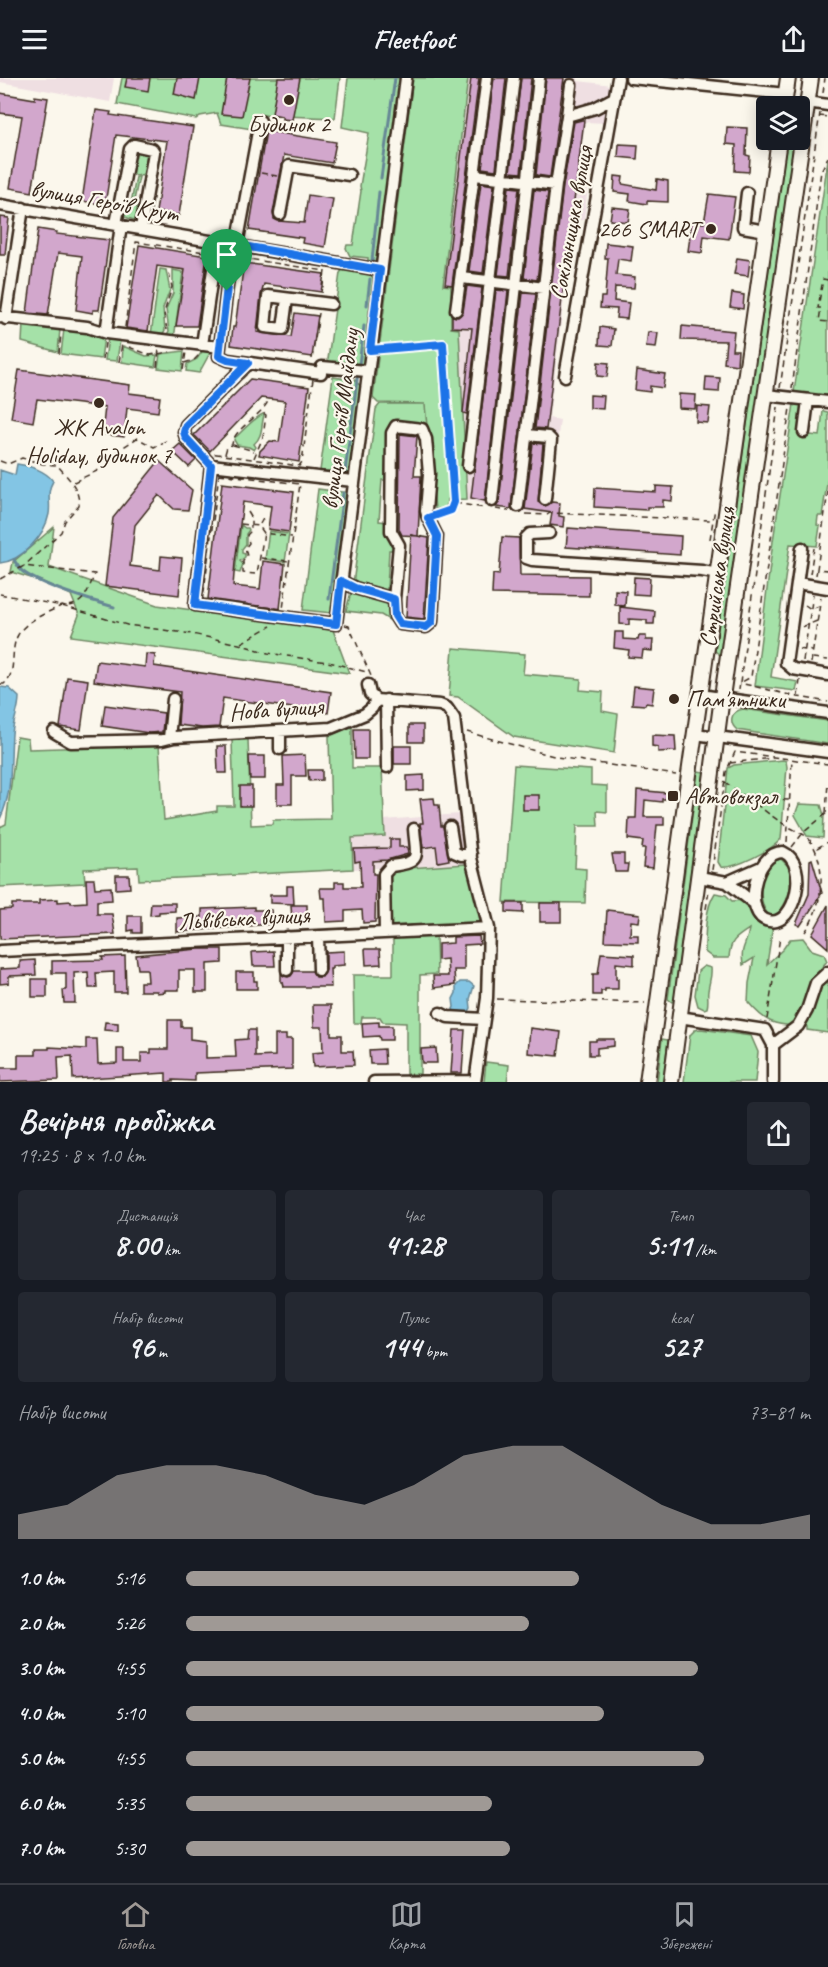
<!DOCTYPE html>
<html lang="uk">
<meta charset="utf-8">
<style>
:root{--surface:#171b24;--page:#242831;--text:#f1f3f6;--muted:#9ea1a6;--line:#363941;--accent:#9f9995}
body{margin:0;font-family:Caveat,sans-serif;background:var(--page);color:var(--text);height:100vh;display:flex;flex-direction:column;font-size:22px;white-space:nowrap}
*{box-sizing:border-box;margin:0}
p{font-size:20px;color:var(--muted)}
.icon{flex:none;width:33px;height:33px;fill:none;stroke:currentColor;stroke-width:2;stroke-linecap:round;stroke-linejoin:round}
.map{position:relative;height:1004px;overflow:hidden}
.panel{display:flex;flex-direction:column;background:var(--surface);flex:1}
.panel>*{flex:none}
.buttons{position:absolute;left:756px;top:18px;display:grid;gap:12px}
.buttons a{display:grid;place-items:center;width:54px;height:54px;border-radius:6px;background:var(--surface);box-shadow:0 3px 15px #0003;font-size:30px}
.pin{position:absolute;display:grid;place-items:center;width:51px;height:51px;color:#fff;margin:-62px -26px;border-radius:50% 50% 50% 0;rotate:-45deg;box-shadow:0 0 6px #0007}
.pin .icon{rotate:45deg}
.round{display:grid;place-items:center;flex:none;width:63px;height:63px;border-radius:6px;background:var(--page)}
.overview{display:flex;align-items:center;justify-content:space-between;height:102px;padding:0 18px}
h1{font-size:33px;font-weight:700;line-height:45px}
.figures{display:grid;grid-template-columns:repeat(3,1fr);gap:9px;height:102px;padding:6px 18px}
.figures div{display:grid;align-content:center;border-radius:6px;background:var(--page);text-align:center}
.figures b{font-size:30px;font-weight:700}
.figures small{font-size:16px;font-weight:400}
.figures p{font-size:16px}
.chart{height:168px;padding:12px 18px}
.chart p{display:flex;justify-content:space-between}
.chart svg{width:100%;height:108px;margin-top:6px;fill:var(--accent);opacity:.7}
ul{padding:0 18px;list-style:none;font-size:20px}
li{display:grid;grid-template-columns:96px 72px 1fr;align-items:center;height:45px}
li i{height:15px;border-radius:8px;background:var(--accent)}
header{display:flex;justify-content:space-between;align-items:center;height:78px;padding:0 18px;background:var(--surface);font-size:27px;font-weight:700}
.tabs{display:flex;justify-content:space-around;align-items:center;height:84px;border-top:2px solid var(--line);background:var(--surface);font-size:16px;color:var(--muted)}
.tabs a{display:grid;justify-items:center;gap:3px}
.tabs .active{color:var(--accent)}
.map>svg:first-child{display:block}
.built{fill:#efdfe2}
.green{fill:#a5e1a8;stroke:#708663;stroke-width:1.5}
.water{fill:#83c5e4;stroke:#668795;stroke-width:1.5}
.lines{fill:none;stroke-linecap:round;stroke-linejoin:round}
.stream{stroke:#668795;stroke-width:3}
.building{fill:#d2a7cc;stroke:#3b2a1e;stroke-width:1.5}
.minor-casing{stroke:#3b2a1e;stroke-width:15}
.major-casing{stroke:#3b2a1e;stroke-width:18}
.path{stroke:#3b2a1e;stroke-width:1.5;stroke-dasharray:6 4.5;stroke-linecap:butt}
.minor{stroke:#fbf7ec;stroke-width:10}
.major{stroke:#fbf7ec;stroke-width:14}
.route-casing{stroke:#fff;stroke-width:12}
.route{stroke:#1a73e8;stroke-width:8}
.poi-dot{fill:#3b2a1e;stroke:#fbf7ec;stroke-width:2}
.labels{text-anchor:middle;stroke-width:4.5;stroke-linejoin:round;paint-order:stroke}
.poi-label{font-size:24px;fill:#3b2a1e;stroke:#fbf7ec}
.street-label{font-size:24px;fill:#3b2a1e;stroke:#fbf7ec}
</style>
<header><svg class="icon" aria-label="menu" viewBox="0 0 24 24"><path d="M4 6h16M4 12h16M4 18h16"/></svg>Fleetfoot<svg class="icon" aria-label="share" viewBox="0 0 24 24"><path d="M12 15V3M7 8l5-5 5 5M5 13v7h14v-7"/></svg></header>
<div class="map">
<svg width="828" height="1004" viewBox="0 0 828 1004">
<rect width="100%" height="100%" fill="#fbf7ec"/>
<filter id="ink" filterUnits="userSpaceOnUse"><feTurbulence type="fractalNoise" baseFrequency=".0167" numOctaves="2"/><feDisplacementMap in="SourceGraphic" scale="12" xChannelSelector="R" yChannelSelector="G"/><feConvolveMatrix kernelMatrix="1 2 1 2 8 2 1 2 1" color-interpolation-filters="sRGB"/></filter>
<g filter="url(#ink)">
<!-- built -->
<path class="built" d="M0,0H114L110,24L0,4Z
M468,0H578V3L612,7L606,45L585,44L578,96L589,99L584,142H574L549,340L560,342L547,436L495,430L467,421L459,251H451V209L443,208Z
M459,736L466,786L353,791L352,759L384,757V742Z"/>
<!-- green -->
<path class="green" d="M122,0H340L335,40L258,37L255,39L252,51L221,46L217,35L200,38L196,41L117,26Z
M348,0H401L379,179L373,184H368V180L350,178L346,170L347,167H353L361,113L360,108L369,55L342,49Z
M413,0H468L443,207L451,208V250L459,251L467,421L447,422L446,431H435L425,327L427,349L400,343L389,347L385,393L390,402H382L379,443L388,444L386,456L391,460L397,472H389L387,511H394L392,516L353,506L376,331L380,326H425L378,325L373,320Z
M787,62H794L722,574L719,576L715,573Z
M133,74L149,77L145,98L134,97L130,93Z
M828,81V319L794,314Z
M136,99H139L133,127L139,130V136L134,142L122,138L124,124L131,125Z
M160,191L166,192L170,212L163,230L165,252L161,259L151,257Z
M343,191L369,195L375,202L366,281L361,287L330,285L328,281L340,195Z
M173,192L183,194L174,261L165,260L169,253L166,231L173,215Z
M23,246L60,251L58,274L22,264Z
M64,251L86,253L104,259L101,281L61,276Z
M108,260L120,262L117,283L105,282Z
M123,268L146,278L157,277L155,289L122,284Z
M203,272L211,273L199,295L186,293L187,286L197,281Z
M184,273L182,293L158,290L160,276Z
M333,299L355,302L362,310L352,393L347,397L338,396L337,393H320Z
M794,326L804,327L800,356L820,358L823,333L828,334V399L822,438H818L817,447L820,448L817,468L790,466L771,599L798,604L796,613L755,608L773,463Z
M263,336L264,337C261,348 263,358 254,366L256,369L254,372L249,369L237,367L234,362L235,359L237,358C242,353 256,339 263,336Z
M318,411L349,415L332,535L303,532Z
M241,447L245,450H248L249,452L246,456V466L242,471V475L245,476V479L240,483L243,486L240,495L235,494Z
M54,449L49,489L157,527L333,552L349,595L71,558L79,537L71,517L41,503L11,494L13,484Z
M269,453L289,456L285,484L265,481Z
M351,514L384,522L390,530L391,543L381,537L346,533Z
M453,570L525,576L523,596L581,601L580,612L603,614L602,633L618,636L614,675L514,659L458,619L449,618Z
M743,631L828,643V666L737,652C728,644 731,633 743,631Z
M352,648V690H382L385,758L352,760L353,791L139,802L138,789L84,791L85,805L0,809V749L6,746L17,659L28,661L29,671L159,667L164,742L217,733V728H234L232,662L248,661L251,747L272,746L273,742L331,741L329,658Z
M783,682L786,683L787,689L781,761C772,772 735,791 721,789L718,784L728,690L734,687Z
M514,687L591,692V707L607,708V734L597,733L598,748H577L575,790L586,791L585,825L504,824Z
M698,693L704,694L674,922L672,924L668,921Z
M799,726L821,727L824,737L823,760L807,758L795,737Z
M781,781L789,789C792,802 791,815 784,827C762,865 747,786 781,781Z
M466,786L481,838L479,845L388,848L387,797L394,791Z
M715,815L726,817L732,823C750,820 745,829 755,838C759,842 767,844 773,847L767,886L783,871L790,861L803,860L812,872L824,876L827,883L817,895V902L828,898V955L807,952V949C777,946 769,949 748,924L749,905L754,880L743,887C740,867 747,868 749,851C735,860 730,863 729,880H713L705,874C705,856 705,830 715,815Z
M436,857L437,896L420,897V996H406V945L383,944L380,939H362L361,945H354L353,897H393V859Z
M704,888L711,890C712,899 709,904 708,913C707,919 709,923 707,930L704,931L698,928L695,917L698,893Z
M701,951L751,958L758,974L755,1004H684L690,957L695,952Z
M662,961L668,962L663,1004H657Z
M486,984L509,987L507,1004H484Z"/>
<!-- water -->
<path class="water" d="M17,386C29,387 46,393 53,403C46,415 51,424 49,436C45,457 22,483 0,485V392L15,397Z
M0,609L9,610L19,619C19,632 13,643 12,656C10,684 13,715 0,741Z
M460,904H469L474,908L470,921L471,930L468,935L459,933L455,935L453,931L454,929L453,921L456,915V908Z"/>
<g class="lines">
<!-- stream -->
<path class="stream" d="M381,100L395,0
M372,183L379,114
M367,227L370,201
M345,394L364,248
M14,482C16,485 19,490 22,493C39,507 92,523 114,529
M329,521L343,415"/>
</g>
<!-- building -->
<path class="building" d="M127,0H150L148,13L125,9Z
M177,0H200L196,22L174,16Z
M227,0H250L242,38L221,36Z
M278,0H300L292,42L282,41V38L272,36Z
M471,0H479L452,207L445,206Z
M494,0H506L496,92L482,90Z
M521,0H531L521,95L510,94Z
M546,0H564L550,99L536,97Z
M0,15L35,21V18L48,20L32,114L10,110L22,38L0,35Z
M96,32L111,34L110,37L193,49L179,137L156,134L167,63L116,57L105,127L82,123Z
M582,42H584L546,351L535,350L563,108L574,44Z
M727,49L747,50L746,77L750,78L749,94L735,93L736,67L726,66Z
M266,53L336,64L332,85L284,77L273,135L274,141L278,143L304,145L308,117L333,121L325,169L302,165L303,160L249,152Z
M619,66L638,67L637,81L618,79Z
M615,98L623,99L622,106L656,112L657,101L668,103V124L647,123V126L629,123L630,116L614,114Z
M481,105L494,107L483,195L469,193Z
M509,109L519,110L509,198L498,197Z
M534,112L548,114L537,202L524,200Z
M709,116L735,119L729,161L704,158L702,175L688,173L692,144L704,145Z
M612,129L630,131L628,144L610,142Z
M0,139L9,140L5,177H0Z
M38,151L57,154L56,156L109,162L99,232H93V235L76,232L82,178L58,175L48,237L27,235Z
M606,165L633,168L631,183L618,181L616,197L635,199L634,210L615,209L614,223L629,225L627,241L616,240L617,231L600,230L601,219H605L608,180H605Z
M139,167L207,178L197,248H176L185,192L157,188L148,253L126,250Z
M737,180L750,182L748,198L734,196Z
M244,185L324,196L321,214L264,206L261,217L257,254L291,259L295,235L318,238L312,279L231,267L233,249H235Z
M467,208L482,210L467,336L463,335L472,250L452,249V238L458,239L463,234Z
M496,212L508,213L485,423L471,420Z
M523,215L536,216L511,431L496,429L499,424Z
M732,215L744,217L743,231L730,229Z
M682,248L734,253L732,272H738L737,287L724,285L726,263L681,262Z
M600,249L614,251L612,268L599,267Z
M648,254L658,255L656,270L646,269Z
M598,284L609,285L607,299L597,298Z
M19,292L130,307L129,315L160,319L158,334L127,330L124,359L102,356L105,329L37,321L33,344L11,340Z
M637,292L665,296L663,310L650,308V314L635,312Z
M706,299L720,300L719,314L705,313Z
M250,301L309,309L299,384L259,377L260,373L270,363L279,364L285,323L261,320L210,373L194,357Z
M679,316L696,317L695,331L679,330Z
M590,317L604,318L603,331L590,330Z
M697,328L710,329L708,345L696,344Z
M400,356L417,358L414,398H421L418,458L402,457L399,451Z
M533,365L543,366L538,424L545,428L552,424L560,425L559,438L564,439L563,449L550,447L552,435L525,431Z
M180,366L196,382L189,389L172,373Z
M159,383L192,412L188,432L174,431L159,417L135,447L130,488L160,492L161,478L182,480L179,517L105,508L113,440Z
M222,405L294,414L289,454L268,451L271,428L243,424L235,484L233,508L260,511L263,483L285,486L280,531L208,521Z
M656,408L673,409L672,423L663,422V429H647V432L594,429L595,410L656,414Z
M568,450L681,458L680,477L566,469Z
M411,457L429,460L424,541L406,539Z
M502,459L519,460L520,497L589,498V518L492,516L493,496L499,497Z
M634,499L650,500L649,517L633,516Z
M615,512L626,513L625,528L615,527Z
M620,529L655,533L654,546H647V542L629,541V547L620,546Z
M615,554H623V561L638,562L639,558H646V562H653L652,573L643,572L642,580L628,579L629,572L614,570Z
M146,576L155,577L154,588L331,614L328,635L223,620L219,649L202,650L178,647L180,614L94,603L97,583L145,589Z
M67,599L88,602L81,652L60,649Z
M634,608L654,610L652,626L646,625L645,627L632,626Z
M105,627L164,635L162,654L149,655L102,648Z
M409,647H423V664H409Z
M354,651H368V681H355Z
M652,657L675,658L676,673L658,674V669L652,668Z
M217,668H226L227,695H218Z
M394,668H411V686H394Z
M305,677L306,698H292V726H277V707H284L283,678Z
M249,678H265V701H250Z
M308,692H322V702L309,703Z
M424,697V712L407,713V698Z
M240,708H252V728H240Z
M637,712L667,715L666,721H662V724L645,722L644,739H664V747H657L653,790L643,789L645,770H642L643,763L628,761L629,740H636Z
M523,717H539V732H523Z
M434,720L435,727H439L441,748H443L449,782L438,784L436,768L423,770L420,745H423L420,721Z
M390,761H399V769H407L408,776L387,782L373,783V796H376L375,844L363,845L362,832L345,833V843L326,844L325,820H321L320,810H335V804H344V809H361L360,783L355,784L354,771L390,770Z
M612,776H624V786H628L627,794H615Z
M812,781L822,815L800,848L796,846L809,816L810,782Z
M116,797H129L130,810L116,811Z
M86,801H94L95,810L111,809L112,822L97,823V836H112L115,856L0,861V832L12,831V826H39V822L58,821V824L71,823V825L87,824Z
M287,808H293L294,826L270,825V817H287Z
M151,825H175V833L159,834V836L150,837Z
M506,825H523V835L506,834Z
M540,825H561V844H540Z
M291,827H307V843H292Z
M828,827V870L812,856Z
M254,829V832H271L272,846L177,854V840L202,839V831Z
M607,832L640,836L639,844L631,843L630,857H638V864L605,863Z
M128,838H141V855H133V852L128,853Z
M453,859L479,858L480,866L464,867V892H454L455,907L434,910L433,898H448L447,881L438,882V866L453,865Z
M198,871H222V885L207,886V914H195V892H179V912H165V914L157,915V913H140V904H148L147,891H138L136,877Z
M365,871H380L381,886L366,887Z
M274,873L275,888H253L252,874Z
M344,873V887L332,888V891H330L331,909H284L283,904H281V896L288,899L291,898L294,893H312L316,899H322L326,892V874Z
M601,875L634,877V887L616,885V901H618V911H605V913H601V917H593V896H598Z
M125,878L126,914H114V894L96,895L97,910H89L88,894L74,895L75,925H64L63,912H66V895H52V883L103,882L102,879Z
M35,882L36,897L9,898V905L0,906V891L20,890V883Z
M236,894H254V903H257V911H236Z
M32,901H47V919H32Z
M313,927H331V957H342V973H353L354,987L313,989L312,975L323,974L322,949H314Z
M168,942H181V949H190V961L206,963V980L236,979L235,962L247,961L248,952H255V979L275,978V957H286V961H292V991L195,995V1003L173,1002V1004H166V995L73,1001L72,978L58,979L59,1002L0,1004V990H18V977H36V971H49V969L86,971V961H97L98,986L117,985V971H124V984H141V975H151V971H168Z
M105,944L118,945V953L104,952Z
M379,944V948H392V962H380L379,958L363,959L362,945Z
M530,950L561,954L558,978L528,975Z
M454,952H465L462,995H451Z
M596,961H614V968L597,970V977H589V963H596Z
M436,970L437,985H422L421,971Z
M384,971L385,986H370L369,972Z"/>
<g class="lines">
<defs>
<path id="minor" d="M631,0L786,16
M807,24L828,27
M567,38L571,7
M475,97L556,107
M747,115L743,149L766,153
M0,127L380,192
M280,136L289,88L349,97
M116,146L130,71L134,67L152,71L154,74L141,150
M232,166L219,278L228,282L321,295
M237,167L260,43
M462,200L545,210
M287,221L283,251L265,249L268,218L331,226
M456,232L487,0
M0,239L87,249L106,255L220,269
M6,241L23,130
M106,255L121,147
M202,267L217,164
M322,289L367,293
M565,298L618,0
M766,317L828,324
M804,354L808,322
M527,357L548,359L551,362L545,421
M211,387L186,360L184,354L186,347L248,285
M468,388L514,0
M353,403L211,387L195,527L336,546L406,0
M492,423L539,0
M518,428L556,107L567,38L595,30L614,20
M549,455L530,456L526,460V480L532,482L702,493L718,496
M802,470L786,585L793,591L828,597
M341,503L355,510L394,521L395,538L400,546L426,549L432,544L437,458L428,440L426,433L429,396L426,361L422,351L396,348L392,355L391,453L399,467L394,521
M797,505L828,510
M368,607L370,616L376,622
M700,617L828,635
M386,622L387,689
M280,653V671
M54,654L71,664L162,662L174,659L331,650L365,636L372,630L376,622L440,627L447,630L454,640L471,780L489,850L487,920L475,1004
M695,656L828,674
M169,660L173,621
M450,749L454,774L461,777L471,776
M783,774C810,786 795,849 769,843C742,838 754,774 783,774Z
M699,799L727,804L755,826
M727,804L761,789
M385,855L384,796L391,788C423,784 416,779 414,751
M318,858L319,892
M0,873L489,850
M287,892V859
M440,935L448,939L484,941
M679,939L765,952L773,967V1004
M773,967L798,948L807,932L816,905L828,894
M374,1004L475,1003"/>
<path id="major" d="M784,28L788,0
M647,1004L690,689L779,62
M671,1004L722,619L811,0"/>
</defs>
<!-- minor casing -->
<use href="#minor" class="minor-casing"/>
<!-- major casing -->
<use href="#major" class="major-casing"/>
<!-- path -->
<path class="path" d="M823,15L825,0
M820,38L828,39
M261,95L277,98
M242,180L325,193L322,215
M828,202L823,201L818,230H821L819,243L828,244
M125,249L136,164L205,174
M167,252L164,235L172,209L169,195
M129,269L150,277L170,274
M380,271L443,265L454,424L451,432L438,436
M59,276L61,256
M103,281L105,265
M312,281L319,235
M119,284L122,266
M184,285L194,282L200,276
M157,289L159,271
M183,292L186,274
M251,292L310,299L313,301L302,384L299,388L210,375L191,359V350Z
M780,310L820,35
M792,310L821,93L828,79
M778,329L740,605L798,619L828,624
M233,367L254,373
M225,376L227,369L232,367C233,350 262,339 269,321
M254,380L263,359L266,337L262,334
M0,383L8,386L22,380L43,386L57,387C68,400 79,409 79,427L65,443L61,454L24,488
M219,396L300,406L283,531L203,521Z
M74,404L105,389L119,372L137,360L154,369L170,361
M828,413L817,491L828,492
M455,425L485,430
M496,431L509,433
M248,434L251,439V453L247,457L249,465L245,470L247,478L243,483V495L257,496L264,455
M526,436L547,437L550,435L712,442
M241,446L259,448L264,455L292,459
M260,446L265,437
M710,461L715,430
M261,480L289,483
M810,496L814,470
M816,497L817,491
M0,501L24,488L95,496C88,511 85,528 66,528
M0,516L62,528L127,547L192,556L239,566L268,575L333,585L370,595
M805,527L811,531L819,528
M345,547L349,548L371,598
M802,549L817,543
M241,565L271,548
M799,571L812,573
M813,580L828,582
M803,583L813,516
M811,585L821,519
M0,606H4C18,594 9,572 18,557C26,542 47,535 61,528
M739,612L740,605L751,599L790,330
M798,618L800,602
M467,654L557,679L676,697
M730,685L773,680
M725,704L747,720L790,722
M747,720C761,729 774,741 789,749C796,753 803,755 809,761C828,787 823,828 805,854
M826,735L828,704
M787,764L792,682
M792,769L803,755L828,734
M817,770L828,764
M712,792L726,694L735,674L828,686
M706,831L709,812
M497,921L645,925
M767,941L780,859"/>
<!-- minor -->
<use href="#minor" class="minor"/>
<!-- major -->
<use href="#major" class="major"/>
</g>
</g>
<g class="lines" filter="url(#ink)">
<defs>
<path id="route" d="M232,166L380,192L370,272L443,266L454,424L451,432L428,440L437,458L432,544L426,549L400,546L395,538L394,521L355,510L341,503L336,546L195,527L211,387L186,360L184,354L186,347L248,285L228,282L219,278Z"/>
</defs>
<!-- route casing -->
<use href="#route" class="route-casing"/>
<!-- route -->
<use href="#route" class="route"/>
</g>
<!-- markers -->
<g class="poi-dot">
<circle cx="289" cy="22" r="6"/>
<circle cx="711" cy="151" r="6"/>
<circle cx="99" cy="325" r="6"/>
<circle cx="674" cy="621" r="6"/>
<rect x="667" y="712" width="12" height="12" rx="3"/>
</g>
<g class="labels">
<!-- poi labels -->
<g class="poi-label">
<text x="289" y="54">Будинок 2</text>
<text x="699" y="159" text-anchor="end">266 SMART</text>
<text x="99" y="357">ЖК Avalon<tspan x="99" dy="28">Holiday, будинок 7</tspan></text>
<text x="686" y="629" text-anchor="start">Пам'ятники</text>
<text x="685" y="726" text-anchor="start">Автовокзал</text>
</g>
<!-- street labels -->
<g class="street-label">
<text transform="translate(105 123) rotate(10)" y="8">вулиця Героїв Крут</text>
<text transform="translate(571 145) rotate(-80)" y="8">Сокільницька вулиця</text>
<text transform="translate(340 341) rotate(-83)" y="8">вулиця Героїв Майдану</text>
<text transform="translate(717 499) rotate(-82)" y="8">Стрийська вулиця</text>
<text transform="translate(276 631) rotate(-4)" y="8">Нова вулиця</text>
<text transform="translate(244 840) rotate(-3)" y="8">Львівська вулиця</text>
</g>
</g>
</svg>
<div class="buttons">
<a><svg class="icon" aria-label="layers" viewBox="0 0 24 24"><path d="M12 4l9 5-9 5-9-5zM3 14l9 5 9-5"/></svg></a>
</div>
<div class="pin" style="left:227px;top:213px;background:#1e9e55"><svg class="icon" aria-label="arrive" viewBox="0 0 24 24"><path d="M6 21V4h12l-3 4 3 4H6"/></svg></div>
</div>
<section class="panel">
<div class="overview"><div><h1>Вечірня пробіжка</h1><p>19:25 · 8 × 1.0 km</p></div><a class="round"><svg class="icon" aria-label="share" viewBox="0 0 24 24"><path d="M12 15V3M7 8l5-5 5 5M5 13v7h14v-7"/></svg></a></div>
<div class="figures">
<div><p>Дистанція</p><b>8.00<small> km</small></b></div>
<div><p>Час</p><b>41:28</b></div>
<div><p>Темп</p><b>5:11<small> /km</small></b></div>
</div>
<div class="figures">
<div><p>Набір висоти</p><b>96<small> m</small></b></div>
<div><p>Пульс</p><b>144<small> bpm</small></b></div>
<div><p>kcal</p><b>527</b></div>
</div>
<div class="chart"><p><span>Набір висоти</span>73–81 m</p>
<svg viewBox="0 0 160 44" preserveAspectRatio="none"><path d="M0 44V34L10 30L20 18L30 14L40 14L50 18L60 26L70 30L80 22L90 10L100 6L110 6L120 18L130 30L140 38L150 38L160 34V44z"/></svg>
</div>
<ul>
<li><b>1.0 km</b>5:16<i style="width:63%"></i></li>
<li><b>2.0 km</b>5:26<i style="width:55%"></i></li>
<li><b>3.0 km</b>4:55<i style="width:82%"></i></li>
<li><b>4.0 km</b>5:10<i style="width:67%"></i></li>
<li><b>5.0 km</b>4:55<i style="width:83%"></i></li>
<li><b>6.0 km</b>5:35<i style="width:49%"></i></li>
<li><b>7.0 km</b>5:30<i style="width:52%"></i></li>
</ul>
</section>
<nav class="tabs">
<a class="active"><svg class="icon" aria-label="home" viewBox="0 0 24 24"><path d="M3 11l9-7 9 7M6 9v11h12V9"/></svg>Головна</a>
<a><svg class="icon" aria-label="map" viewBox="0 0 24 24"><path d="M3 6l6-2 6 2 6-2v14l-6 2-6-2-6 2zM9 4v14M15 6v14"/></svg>Карта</a>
<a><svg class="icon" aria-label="saved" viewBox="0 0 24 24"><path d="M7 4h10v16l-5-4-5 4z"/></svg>Збережені</a>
</nav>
